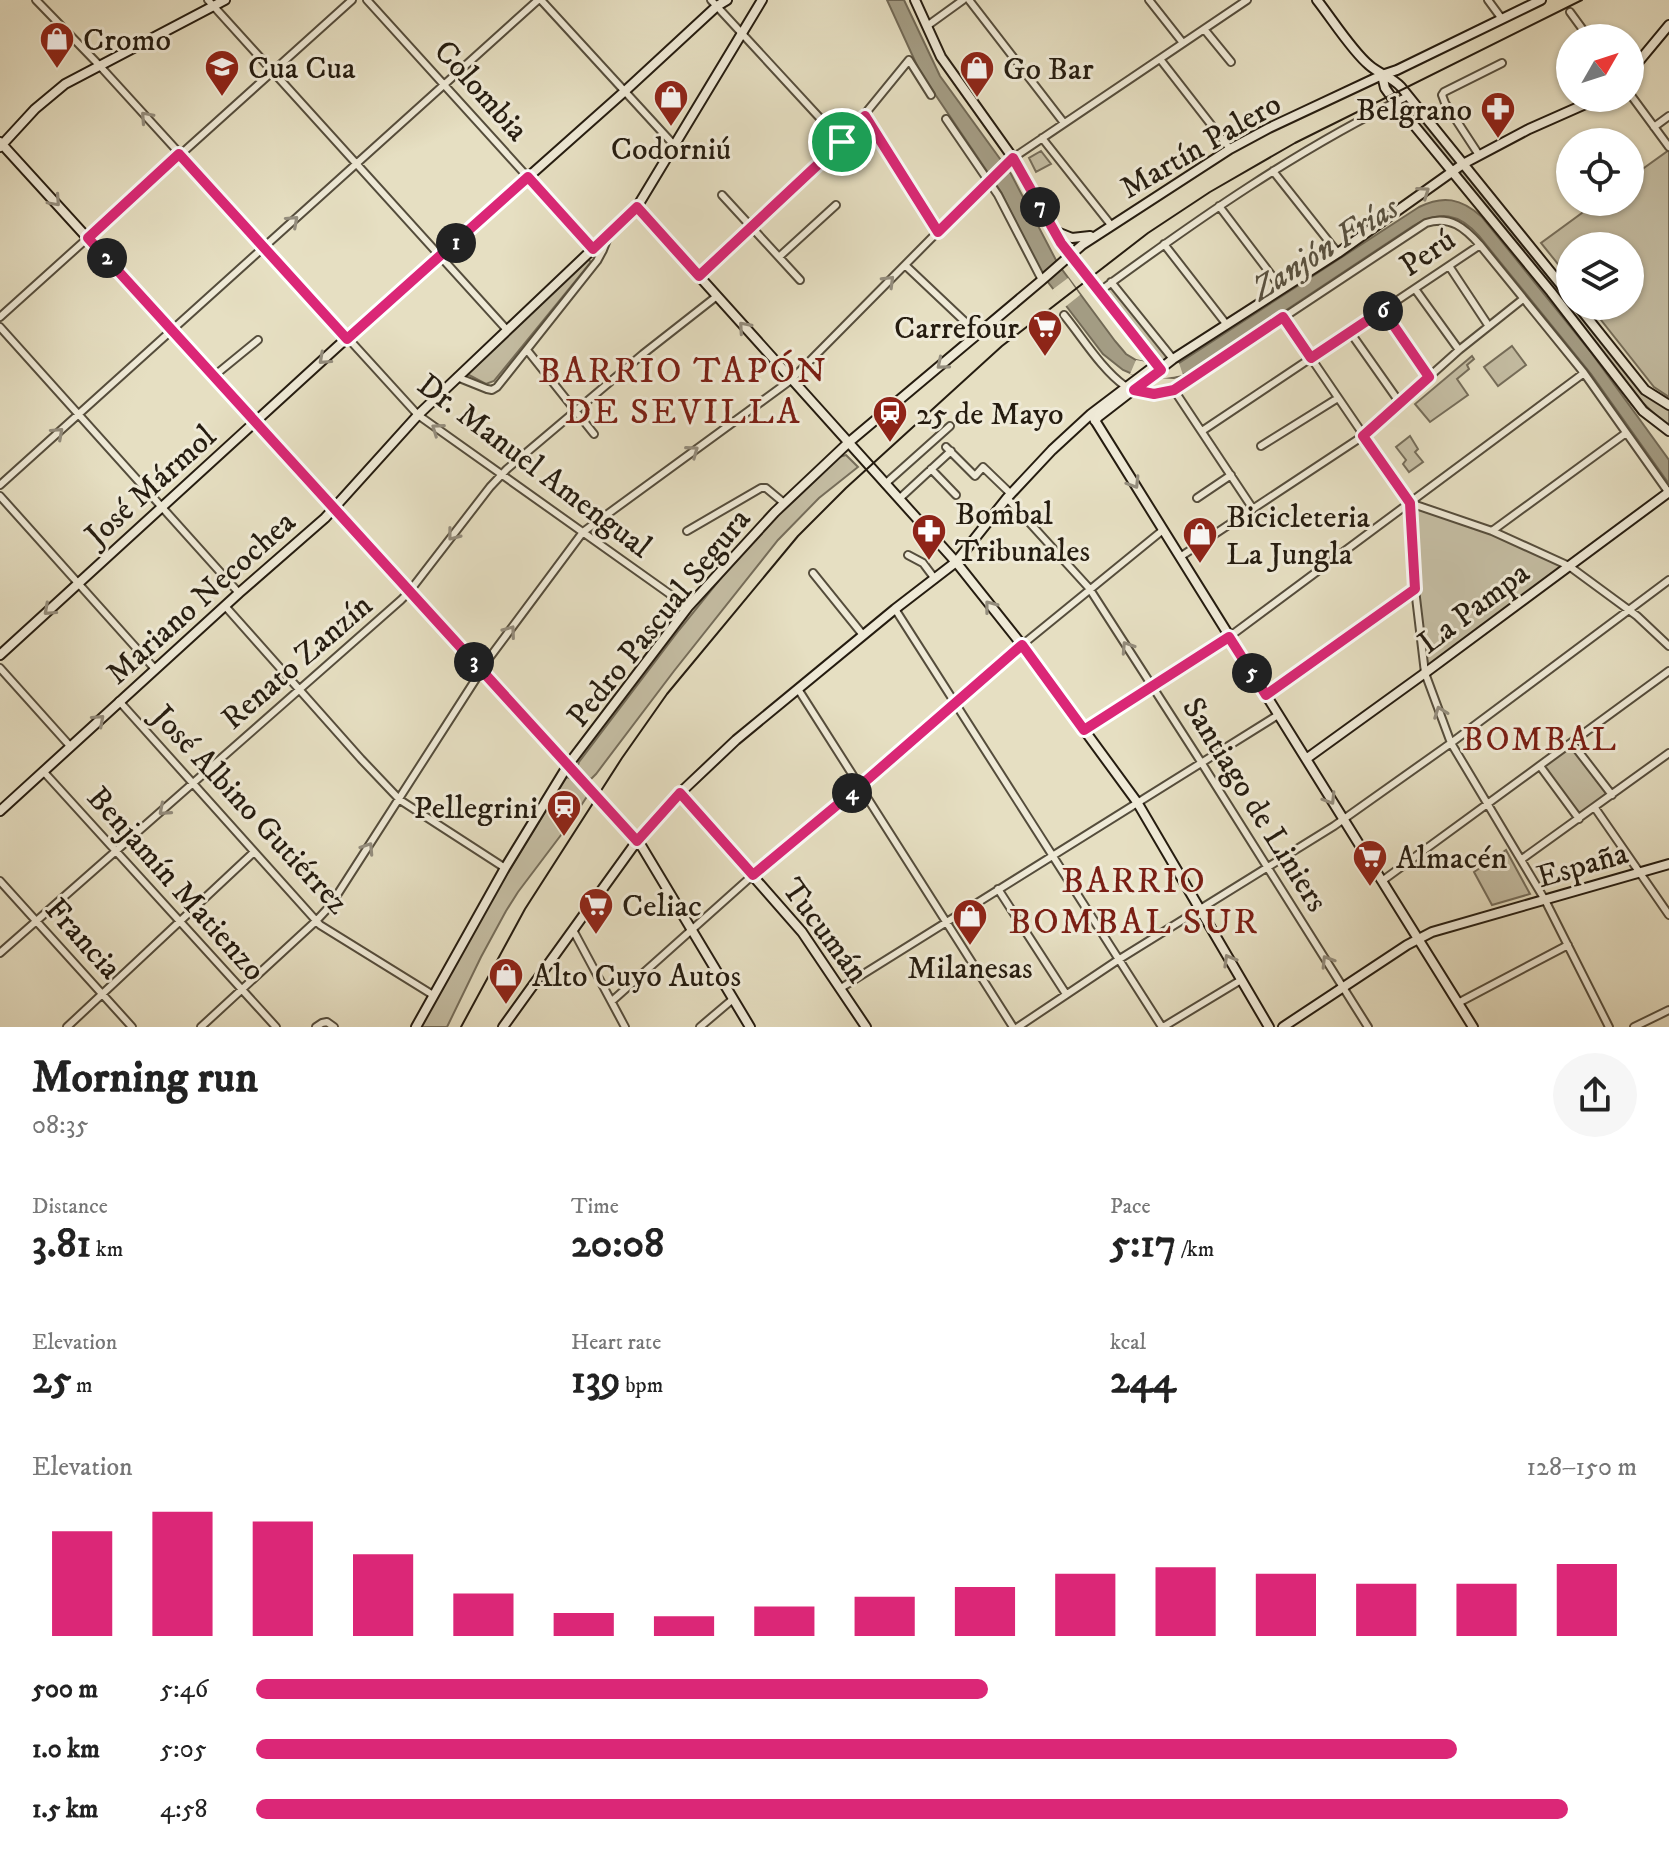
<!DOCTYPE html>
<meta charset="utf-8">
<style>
:root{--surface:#fff;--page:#f6f6f6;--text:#222;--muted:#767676;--accent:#db2777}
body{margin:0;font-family:"IM FELL DW Pica",serif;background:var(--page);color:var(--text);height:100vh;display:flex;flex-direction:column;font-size:30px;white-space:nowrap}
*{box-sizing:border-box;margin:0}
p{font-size:26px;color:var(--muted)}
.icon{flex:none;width:44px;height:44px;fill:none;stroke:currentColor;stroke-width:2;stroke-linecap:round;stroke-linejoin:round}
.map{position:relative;height:1027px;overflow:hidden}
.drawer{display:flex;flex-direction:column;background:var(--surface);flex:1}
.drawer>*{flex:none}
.needle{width:52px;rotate:51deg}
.tools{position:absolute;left:1556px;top:24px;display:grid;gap:16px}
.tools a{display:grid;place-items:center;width:88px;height:88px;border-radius:50%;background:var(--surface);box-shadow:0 2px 6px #0004;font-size:40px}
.pin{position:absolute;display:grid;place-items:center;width:68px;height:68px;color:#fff;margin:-34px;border:4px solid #fff;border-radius:50%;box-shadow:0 2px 8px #0007}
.km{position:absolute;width:40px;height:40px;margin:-20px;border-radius:50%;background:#222;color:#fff;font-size:22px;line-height:40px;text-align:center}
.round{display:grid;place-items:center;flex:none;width:84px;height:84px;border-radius:42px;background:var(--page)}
.overview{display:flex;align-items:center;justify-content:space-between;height:136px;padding:0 32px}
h1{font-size:44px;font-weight:700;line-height:60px}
.stats{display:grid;grid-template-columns:repeat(3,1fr);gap:12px;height:136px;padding:8px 32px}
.stats div{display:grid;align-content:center}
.stats b{font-size:40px;font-weight:700}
.stats small{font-size:22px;font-weight:400}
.stats p{font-size:22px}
.chart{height:224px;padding:16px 32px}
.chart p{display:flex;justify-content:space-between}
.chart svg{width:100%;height:144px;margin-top:8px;stroke:var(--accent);stroke-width:6}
ul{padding:0 32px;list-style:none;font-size:26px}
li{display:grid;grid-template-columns:128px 96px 1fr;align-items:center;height:60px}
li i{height:20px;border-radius:10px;background:var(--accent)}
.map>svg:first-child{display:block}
.green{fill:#c5bea4;stroke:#756d5a;stroke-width:2}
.water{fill:#a49d85;stroke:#716956;stroke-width:2}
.pier{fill:#e6dfc2}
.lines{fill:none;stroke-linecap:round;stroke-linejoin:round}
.street-casing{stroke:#554d3c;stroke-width:10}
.secondary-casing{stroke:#251c10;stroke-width:12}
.street{stroke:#efead7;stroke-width:6}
.secondary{stroke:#efead7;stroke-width:8}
.tram{stroke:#251c10;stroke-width:2}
.oneway{stroke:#948d7d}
.route-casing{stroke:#fff;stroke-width:16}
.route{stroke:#db2777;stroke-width:10}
.labels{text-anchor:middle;stroke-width:6;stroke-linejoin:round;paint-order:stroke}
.poi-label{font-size:32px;fill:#251c10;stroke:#efead7;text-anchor:start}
.street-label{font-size:32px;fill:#251c10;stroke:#efead7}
.water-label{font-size:34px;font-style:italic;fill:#58503f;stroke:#efead7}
.neighbourhood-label{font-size:34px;letter-spacing:2px;fill:#7a1f14;stroke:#efead7}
.quarter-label{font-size:36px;letter-spacing:2px;fill:#7a1f14;stroke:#efead7}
</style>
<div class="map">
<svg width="1669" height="1027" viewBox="0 0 1669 1027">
<rect width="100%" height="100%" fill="#e6dfc2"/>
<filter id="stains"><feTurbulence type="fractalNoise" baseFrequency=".0025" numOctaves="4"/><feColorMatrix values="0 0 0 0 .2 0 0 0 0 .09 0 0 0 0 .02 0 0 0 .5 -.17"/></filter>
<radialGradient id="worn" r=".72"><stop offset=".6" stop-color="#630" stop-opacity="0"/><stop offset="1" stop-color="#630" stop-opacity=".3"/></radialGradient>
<!-- green -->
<path class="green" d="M1408,100L1570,299V306H1576L1644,392L1669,407V428L1642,402L1398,104Z
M1669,150V397L1654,387L1590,306H1630V246H1570V279L1541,243L1597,202H1630V178Z
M1041,151L1051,164L1036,172L1029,158Z
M588,259L591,262L494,381L486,384L467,374Z
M1111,282L1173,359L1161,370L1100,291Z
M1512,346L1526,365L1498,386L1484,367Z
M1472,356L1474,359L1467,365L1469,369L1457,379L1468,395L1430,422L1415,404Z
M1410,436L1418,449L1415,452L1423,462L1409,472L1403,464L1406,460L1396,447Z
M846,455L858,467L819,498L778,540L674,671L596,774L591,779L584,776L577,768L579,762L679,630L729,568L772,521L839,457Z
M1412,506L1491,533L1565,566L1427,670L1416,591Z
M1572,743L1612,795L1579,819L1540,766Z
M566,777L573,779L588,795L564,831L518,892L506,911L481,957L447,1027H421L493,897Z
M1506,850L1530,894L1492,905L1474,872Z"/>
<!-- water -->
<path class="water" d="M887,0H904L940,76L1011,174L1058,264L1115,341L1126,354L1136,360L1153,364L1179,363L1419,207C1443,195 1461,198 1482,217L1590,351L1669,460V484L1591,374L1479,236C1459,213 1440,210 1413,226L1205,364L1187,373L1174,378L1137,376L1123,370L1103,354L1041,273L1001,192L920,72Z"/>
<!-- pier -->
<path class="pier" d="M1068,278L1080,295L1065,307L1052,290Z
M1136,360L1158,364L1179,363L1183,375L1160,379L1137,376L1130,374Z"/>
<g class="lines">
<defs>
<path id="street" d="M36,0L99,65L418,415L688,607
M208,0L507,330
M367,0L593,249
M541,0L674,145
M711,0L842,142
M969,0L1064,123
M1149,0L1183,43
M1488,0L1502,19
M1570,12L1589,38
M927,26L963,0
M1204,29L1231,62
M1160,59L1230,149
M1630,94L1669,147
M865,116L938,232
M946,119L998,195L1042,280
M1654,127L1669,116
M1042,138L1111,225
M1479,155L1445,103L1442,95L1444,92L1502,63
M1273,171L1338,253
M722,195L800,280
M1219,206L1282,289
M1164,244L1227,325
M779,257L836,205
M905,265L978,334
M1449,266L1488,325
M699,276L842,142L909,60L931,95
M1111,282L1173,359
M1415,289L1459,350
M1100,291C1198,219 1298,149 1408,96
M1383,310L1429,377
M1064,315C1082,337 1102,370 1125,386C1139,396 1159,395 1174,390L1426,223C1450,215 1465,228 1480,245L1584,373L1669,493
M0,317L352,0
M1283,317L1410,503
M0,327L239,593
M1350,332L1400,403
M527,350L594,434
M214,376L258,340
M457,377L487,389L492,390L497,387L597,261L603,250L609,235
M1174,390L1253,509
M1202,431L1480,245
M1261,446L1338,398
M946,447L975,476L983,467L1011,494
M931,469L956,495
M885,484L950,426
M0,485L538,0
M0,496L155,669
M1007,498L1089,588L1201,762L1368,1027
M1197,498L1231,475
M899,499L951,451
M1410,503L1415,589L1425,673L1451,743L1545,900L1609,1027
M1410,503L1492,531L1569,566L1637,616L1669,646
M687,531L761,488H766L784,503
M1492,531L1626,433
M908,555L923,563L935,579
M1180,557L1363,436L1459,350L1523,299
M813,573L863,635
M225,606L361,759L400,800L505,868
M895,609L1162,1027
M0,668L70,746
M798,689L1013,1027
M1266,695L1415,589
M119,701L320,925L433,995
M1084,730L1229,637L1584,373
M1572,743L1612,795
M1540,766L1579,819
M43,771L276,1027
M1595,808L1669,915
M1522,859L1669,753
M0,881L132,1027
M1382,881L1669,671
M998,889L1066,994
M573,930L625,1027
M0,953L401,600L409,592L490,487L507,469L643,354L717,296
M841,988L1278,715
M612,1001L753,875L860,786L1022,645L1163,530
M1458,1003L1568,945
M67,1027L254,852
M201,1027L316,921L330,906L490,657L583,532L791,380L989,180L1013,158L1247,0
M316,1027L322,1023L327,1022L334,1027
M700,1027L733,999
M1018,1027L1118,960L1334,826L1451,743L1669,580
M1163,1027L1241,980
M1634,1027L1669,1010"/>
<path id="secondary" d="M915,0L941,57L1013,158L1056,235L1158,366
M1317,0C1332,19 1352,51 1369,65C1379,74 1392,77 1401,87L1570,296
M1630,72L1669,25
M1382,75L1385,88L1395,102L1551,292L1643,411L1669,431
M0,142L642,847L750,1027
M0,147L35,109L65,84L225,0
M637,207L956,562L1022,645L1137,802L1269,1027
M1057,232L1072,238L1090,236
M1578,306L1645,390L1669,405
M1091,414L1473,1027
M1095,421L1098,417L1173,359L1338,253L1463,164L1529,129L1599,98
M0,655L337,347L625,91L717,6L727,0
M1306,759L1425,673L1669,492
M680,793L802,932L866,1027
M0,811L239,593L325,518L418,415L637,207L762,0
M416,1027L505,868L568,765L688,607L775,512L848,443L1042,280L1082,245L1230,149L1269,128L1382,75L1397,70L1541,0
M503,1027L637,841L680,793L736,740L895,609L956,562L1007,498L1052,450L1091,414L1157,364
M1283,1027L1407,945L1432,932L1669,864"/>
</defs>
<!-- street casing -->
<use href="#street" class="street-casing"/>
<!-- secondary casing -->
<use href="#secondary" class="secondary-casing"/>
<!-- street -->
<use href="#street" class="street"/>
<!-- secondary -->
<use href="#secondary" class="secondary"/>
<!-- tram -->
<path class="tram" d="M461,1027L525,909L622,758L667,694L798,536L846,488L1002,346L1148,233L1210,192L1295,143L1582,0"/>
</g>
<!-- one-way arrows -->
<defs><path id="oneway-chevron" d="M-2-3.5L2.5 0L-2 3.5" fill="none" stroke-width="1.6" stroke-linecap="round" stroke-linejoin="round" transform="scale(2)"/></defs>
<g class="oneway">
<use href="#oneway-chevron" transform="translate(146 117) rotate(-132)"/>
<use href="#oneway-chevron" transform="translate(1424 192) rotate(-35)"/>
<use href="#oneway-chevron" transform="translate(55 201) rotate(48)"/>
<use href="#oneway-chevron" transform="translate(293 221) rotate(-42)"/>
<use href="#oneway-chevron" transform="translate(889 281) rotate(-45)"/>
<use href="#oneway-chevron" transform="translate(744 327) rotate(-131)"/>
<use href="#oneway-chevron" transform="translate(324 359) rotate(138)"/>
<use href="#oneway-chevron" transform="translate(942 364) rotate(140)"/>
<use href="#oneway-chevron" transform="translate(437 429) rotate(-145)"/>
<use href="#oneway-chevron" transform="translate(58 433) rotate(-42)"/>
<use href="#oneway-chevron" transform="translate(693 451) rotate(-36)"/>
<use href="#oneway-chevron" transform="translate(1134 483) rotate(58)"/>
<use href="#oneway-chevron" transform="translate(453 535) rotate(128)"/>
<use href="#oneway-chevron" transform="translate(990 606) rotate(-128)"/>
<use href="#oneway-chevron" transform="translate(49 610) rotate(138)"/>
<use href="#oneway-chevron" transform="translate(510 631) rotate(-54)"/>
<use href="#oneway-chevron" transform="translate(1127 647) rotate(-123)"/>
<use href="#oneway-chevron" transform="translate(1440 712) rotate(-110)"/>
<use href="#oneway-chevron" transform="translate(99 720) rotate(-42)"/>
<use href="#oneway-chevron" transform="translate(1330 799) rotate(58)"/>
<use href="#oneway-chevron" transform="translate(164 810) rotate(139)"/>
<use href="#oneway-chevron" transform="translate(368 848) rotate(-57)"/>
<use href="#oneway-chevron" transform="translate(1229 960) rotate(-120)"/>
<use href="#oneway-chevron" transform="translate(1327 961) rotate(-122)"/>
</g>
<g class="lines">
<defs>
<path id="route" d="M865,116L938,232L1013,158L1061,243L1161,370L1134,390L1154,394L1174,390L1283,317L1311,358L1383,310L1429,377L1363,436L1410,503L1415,589L1266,695L1229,637L1084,730L1022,645L860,786L753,875L680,793L637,841L88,238L179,154L347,339L528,177L593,249L637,207L699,276L842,142Z"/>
</defs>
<!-- route casing -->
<use href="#route" class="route-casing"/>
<!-- route -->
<use href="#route" class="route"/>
</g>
<!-- icons -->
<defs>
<symbol id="shop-pin" viewBox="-11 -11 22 30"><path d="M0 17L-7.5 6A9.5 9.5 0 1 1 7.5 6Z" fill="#8f2418" stroke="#efead7"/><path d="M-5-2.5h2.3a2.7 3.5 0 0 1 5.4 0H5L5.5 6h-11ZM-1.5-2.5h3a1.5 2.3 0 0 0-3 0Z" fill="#fff"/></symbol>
<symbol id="school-pin" viewBox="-11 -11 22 30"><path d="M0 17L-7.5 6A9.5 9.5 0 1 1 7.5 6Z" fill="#8f2418" stroke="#efead7"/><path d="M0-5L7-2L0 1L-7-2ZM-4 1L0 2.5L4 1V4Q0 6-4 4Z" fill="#fff"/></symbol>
<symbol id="pharmacy-pin" viewBox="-11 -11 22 30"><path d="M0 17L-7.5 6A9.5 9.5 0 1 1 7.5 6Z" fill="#8f2418" stroke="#efead7"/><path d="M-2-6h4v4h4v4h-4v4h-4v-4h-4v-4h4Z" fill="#fff"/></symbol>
<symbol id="supermarket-pin" viewBox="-11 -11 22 30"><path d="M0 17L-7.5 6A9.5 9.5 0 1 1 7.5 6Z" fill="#8f2418" stroke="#efead7"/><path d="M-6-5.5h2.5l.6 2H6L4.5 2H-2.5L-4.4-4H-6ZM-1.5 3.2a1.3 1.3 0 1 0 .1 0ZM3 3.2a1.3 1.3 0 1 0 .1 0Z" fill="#fff"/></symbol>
<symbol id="station-pin" viewBox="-11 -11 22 30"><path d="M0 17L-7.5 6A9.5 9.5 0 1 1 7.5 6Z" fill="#8f2418" stroke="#efead7"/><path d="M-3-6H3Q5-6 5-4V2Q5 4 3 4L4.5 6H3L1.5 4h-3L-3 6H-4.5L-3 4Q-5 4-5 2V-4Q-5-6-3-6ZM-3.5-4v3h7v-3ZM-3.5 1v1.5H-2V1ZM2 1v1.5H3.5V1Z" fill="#fff"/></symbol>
</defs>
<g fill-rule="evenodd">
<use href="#shop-pin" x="37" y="19" width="40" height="54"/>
<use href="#school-pin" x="202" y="47" width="40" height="54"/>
<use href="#shop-pin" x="957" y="48" width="40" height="54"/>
<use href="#shop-pin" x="651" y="77" width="40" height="54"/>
<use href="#pharmacy-pin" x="1478" y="89" width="40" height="54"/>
<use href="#supermarket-pin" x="1025" y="307" width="40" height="54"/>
<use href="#station-pin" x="870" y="393" width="40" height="54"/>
<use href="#pharmacy-pin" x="909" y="511" width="40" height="54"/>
<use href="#shop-pin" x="1180" y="514" width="40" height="54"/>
<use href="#station-pin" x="544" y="787" width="40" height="54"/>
<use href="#supermarket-pin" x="1350" y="837" width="40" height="54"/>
<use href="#supermarket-pin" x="576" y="885" width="40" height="54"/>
<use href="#shop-pin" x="950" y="896" width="40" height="54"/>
<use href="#shop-pin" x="486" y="955" width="40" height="54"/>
</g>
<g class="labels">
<!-- poi labels -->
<g class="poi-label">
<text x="83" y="50">Cromo</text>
<text x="248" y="78">Cua Cua</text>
<text x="1003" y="79">Go Bar</text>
<text x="1472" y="120" text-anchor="end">Belgrano</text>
<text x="671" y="159" text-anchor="middle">Codorniú</text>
<text x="1019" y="338" text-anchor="end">Carrefour</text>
<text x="916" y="424">25 de Mayo</text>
<text x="955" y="524">Bombal<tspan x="955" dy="37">Tribunales</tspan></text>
<text x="1226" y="527">Bicicleteria<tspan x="1226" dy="37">La Jungla</tspan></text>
<text x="538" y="818" text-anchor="end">Pellegrini</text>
<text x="1396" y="868">Almacén</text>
<text x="622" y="916">Celiac</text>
<text x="970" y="978" text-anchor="middle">Milanesas</text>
<text x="532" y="986">Alto Cuyo Autos</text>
</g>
<!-- street labels -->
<g class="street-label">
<text transform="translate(482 90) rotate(48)" y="11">Colombia</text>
<text transform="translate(1200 145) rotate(-30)" y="11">Martín Palero</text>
<text transform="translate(1427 252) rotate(-34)" y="11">Perú</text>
<text transform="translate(535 465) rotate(37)" y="11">Dr. Manuel Amengual</text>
<text transform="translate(150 485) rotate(-42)" y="11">José Mármol</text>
<text transform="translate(200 597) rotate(-42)" y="11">Mariano Necochea</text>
<text transform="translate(1473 607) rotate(-37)" y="11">La Pampa</text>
<text transform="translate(658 617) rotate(-51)" y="11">Pedro Pascual Segura</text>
<text transform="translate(296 661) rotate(-41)" y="11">Renato Zanzín</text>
<text transform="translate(1256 804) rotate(58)" y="11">Santiago de Liniers</text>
<text transform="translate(251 809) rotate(47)" y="11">José Albino Gutiérrez</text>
<text transform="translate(1582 864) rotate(-16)" y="11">España</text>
<text transform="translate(177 883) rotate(48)" y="11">Benjamín Matienzo</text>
<text transform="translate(826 930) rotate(53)" y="11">Tucumán</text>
<text transform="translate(84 938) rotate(48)" y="11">Francia</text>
</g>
<!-- water labels -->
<g class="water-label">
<text transform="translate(1324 247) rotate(-32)" y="12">Zanjón Frías</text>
</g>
<!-- neighbourhood labels -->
<g class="neighbourhood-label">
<text x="1540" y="750">BOMBAL</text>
</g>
<!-- quarter labels -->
<g class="quarter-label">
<text x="683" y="382">BARRIO TAPÓN<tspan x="683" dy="41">DE SEVILLA</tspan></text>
<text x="1134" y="892">BARRIO<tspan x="1134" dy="41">BOMBAL SUR</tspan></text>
</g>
</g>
<rect width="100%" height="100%" filter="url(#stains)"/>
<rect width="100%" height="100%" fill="url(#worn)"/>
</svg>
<div class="tools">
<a><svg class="needle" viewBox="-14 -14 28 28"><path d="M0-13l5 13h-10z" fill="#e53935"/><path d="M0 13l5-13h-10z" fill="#767676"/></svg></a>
<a><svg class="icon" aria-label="locate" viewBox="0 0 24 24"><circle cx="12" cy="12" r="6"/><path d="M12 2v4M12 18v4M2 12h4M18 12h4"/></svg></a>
<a><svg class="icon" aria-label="layers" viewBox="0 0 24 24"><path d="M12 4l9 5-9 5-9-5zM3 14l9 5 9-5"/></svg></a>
</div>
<div class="pin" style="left:842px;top:142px;background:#1e9e55"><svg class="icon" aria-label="arrive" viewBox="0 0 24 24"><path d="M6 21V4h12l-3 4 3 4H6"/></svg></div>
<b class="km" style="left:456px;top:243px">1</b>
<b class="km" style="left:107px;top:258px">2</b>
<b class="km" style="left:474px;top:662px">3</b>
<b class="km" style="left:852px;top:793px">4</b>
<b class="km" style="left:1252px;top:673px">5</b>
<b class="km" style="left:1383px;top:311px">6</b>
<b class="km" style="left:1040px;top:207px">7</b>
</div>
<section class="drawer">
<div class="overview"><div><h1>Morning run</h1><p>08:35</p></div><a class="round"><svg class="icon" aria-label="share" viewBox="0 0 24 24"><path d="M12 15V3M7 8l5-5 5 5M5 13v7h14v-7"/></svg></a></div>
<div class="stats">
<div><p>Distance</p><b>3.81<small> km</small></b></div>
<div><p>Time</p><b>20:08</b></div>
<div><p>Pace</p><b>5:17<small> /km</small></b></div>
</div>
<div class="stats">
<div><p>Elevation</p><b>25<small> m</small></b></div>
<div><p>Heart rate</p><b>139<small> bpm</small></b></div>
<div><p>kcal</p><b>244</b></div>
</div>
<div class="chart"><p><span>Elevation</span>128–150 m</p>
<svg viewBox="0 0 160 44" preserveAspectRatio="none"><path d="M5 44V12M15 44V6M25 44V9M35 44V19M45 44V31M55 44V37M65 44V38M75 44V35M85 44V32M95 44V29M105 44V25M115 44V23M125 44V25M135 44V28M145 44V28M155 44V22"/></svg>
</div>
<ul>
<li><b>500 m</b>5:46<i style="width:53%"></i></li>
<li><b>1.0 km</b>5:05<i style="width:87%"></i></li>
<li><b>1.5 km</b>4:58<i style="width:95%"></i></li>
</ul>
</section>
